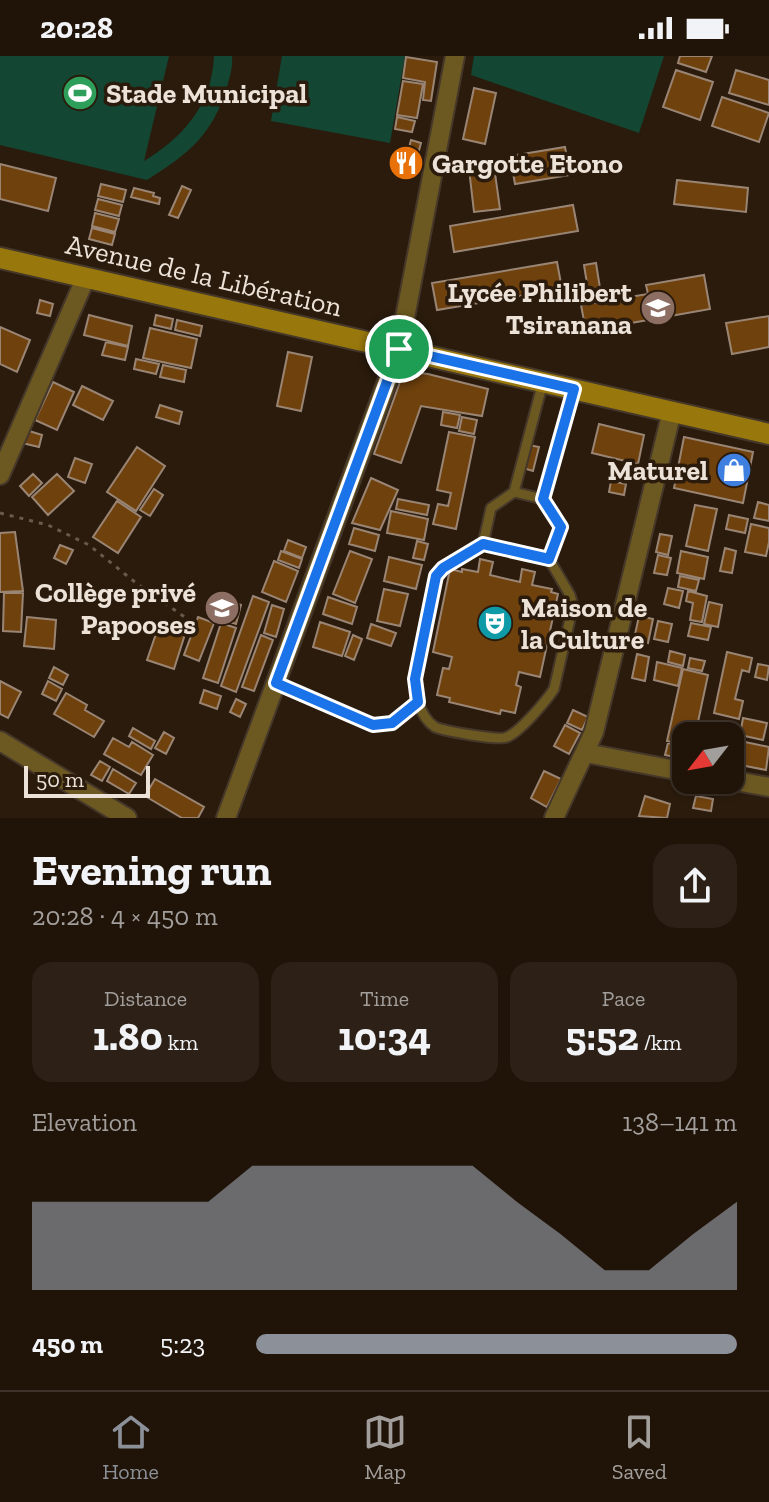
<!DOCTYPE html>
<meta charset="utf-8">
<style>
:root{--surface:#201409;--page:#2d2117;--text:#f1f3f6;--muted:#a29e9c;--line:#3d332a;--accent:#8c9099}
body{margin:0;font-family:"Zilla Slab",serif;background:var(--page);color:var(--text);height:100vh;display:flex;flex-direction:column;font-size:30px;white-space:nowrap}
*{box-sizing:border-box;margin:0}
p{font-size:26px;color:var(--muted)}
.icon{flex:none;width:44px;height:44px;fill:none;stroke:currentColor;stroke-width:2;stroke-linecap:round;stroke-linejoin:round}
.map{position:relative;height:762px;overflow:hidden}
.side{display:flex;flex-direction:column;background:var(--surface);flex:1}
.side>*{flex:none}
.needle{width:52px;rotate:239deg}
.tools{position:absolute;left:672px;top:666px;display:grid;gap:16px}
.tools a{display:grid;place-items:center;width:72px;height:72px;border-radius:16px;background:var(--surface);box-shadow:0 2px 6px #0004,0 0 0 2px var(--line);font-size:40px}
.scale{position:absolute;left:24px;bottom:20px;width:126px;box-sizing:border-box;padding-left:8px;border:4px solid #ede2d8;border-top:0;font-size:22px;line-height:28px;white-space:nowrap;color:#ede2d8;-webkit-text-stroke:6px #2a1b0c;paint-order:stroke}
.pin{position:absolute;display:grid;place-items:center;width:68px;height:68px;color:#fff;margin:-34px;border:4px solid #fff;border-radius:50%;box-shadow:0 2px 8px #0007}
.round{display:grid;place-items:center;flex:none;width:84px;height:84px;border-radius:24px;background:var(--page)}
.headline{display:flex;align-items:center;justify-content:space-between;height:136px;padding:0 32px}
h1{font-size:44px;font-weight:800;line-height:60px}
.figures{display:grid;grid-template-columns:repeat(3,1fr);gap:12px;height:136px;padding:8px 32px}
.figures div{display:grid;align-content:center;border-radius:20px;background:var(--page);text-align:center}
.figures b{font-size:40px;font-weight:800}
.figures small{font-size:22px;font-weight:400}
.figures p{font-size:22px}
.chart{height:224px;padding:16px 32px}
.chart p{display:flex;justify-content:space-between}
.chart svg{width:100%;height:144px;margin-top:8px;fill:var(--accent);opacity:.7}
ul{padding:0 32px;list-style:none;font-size:26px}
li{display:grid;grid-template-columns:128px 96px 1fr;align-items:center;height:60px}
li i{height:20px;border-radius:10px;background:var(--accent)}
.status{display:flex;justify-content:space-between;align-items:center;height:56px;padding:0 40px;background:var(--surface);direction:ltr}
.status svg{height:22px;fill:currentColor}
.dock{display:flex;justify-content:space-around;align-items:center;height:112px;border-top:2px solid var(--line);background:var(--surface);font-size:22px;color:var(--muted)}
.dock a{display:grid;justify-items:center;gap:4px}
.dock .selected{color:var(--accent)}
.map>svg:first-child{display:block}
.green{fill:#134733}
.building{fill:#6f410d;stroke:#9a8574;stroke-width:2}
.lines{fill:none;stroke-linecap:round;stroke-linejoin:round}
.lane-casing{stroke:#453729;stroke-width:13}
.street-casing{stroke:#453729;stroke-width:22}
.secondary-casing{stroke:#453729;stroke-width:24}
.path{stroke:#685a4d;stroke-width:3;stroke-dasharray:4 6;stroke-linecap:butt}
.lane{stroke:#6c5821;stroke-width:9}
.street{stroke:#6c5821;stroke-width:18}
.secondary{stroke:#98780d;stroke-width:20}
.route-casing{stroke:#fff;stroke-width:16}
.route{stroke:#1a73e8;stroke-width:10}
.labels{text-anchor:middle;stroke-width:7;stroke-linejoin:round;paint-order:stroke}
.poi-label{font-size:28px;font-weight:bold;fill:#ede2d8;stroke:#2a1b0c;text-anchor:start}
.street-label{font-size:28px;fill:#ede2d8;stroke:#2a1b0c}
</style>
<div class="status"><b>20:28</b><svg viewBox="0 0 49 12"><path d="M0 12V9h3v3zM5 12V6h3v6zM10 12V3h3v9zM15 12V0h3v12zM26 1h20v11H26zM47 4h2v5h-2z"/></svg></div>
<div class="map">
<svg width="769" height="762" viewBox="0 0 769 762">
<rect width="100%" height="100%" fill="#2a1b0c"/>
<!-- green -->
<path class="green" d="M0,0H169L144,105C184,81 212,48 214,0H232C233,11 230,20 227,31C212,80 188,98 147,124L0,89Z
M282,0H405L390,87L271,65Z
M474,0H664L639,77L471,19Z"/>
<!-- building -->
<path class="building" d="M680,0H712L706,16L678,7Z
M406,1L437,6L431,45L423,44L425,26L403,22Z
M676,14L713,26L700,64L663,51Z
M736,14L769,24V49L729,37Z
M403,25L423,28L417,62L397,59Z
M474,32L496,37L485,88L463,83Z
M722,41L769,57L759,86L712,70Z
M397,61L415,65L412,76L395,73Z
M411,84L421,87L417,102L407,99Z
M565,91L570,119L515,128L510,100Z
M0,108L56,122L48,155L0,143Z
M494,110L500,153L474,156L469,113Z
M677,124L748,132L746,156L674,148Z
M101,128L126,134L123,146L98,140Z
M182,130L191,134L178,162L169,159Z
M134,132L154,137L153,140L160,142L159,148L131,141Z
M98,143L122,149L119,160L95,154Z
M573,149L578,175L454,196L450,170Z
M95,157L119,163L115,176L92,170Z
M92,172L115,178L112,189L89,183Z
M557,206L562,233L437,254L432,227Z
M596,207L600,232L588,234L584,209Z
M704,219L710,253L586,275L581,249L648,238L646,229Z
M40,244L53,248L50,260L37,257Z
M89,259L132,270L128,290L84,279Z
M156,259L173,263L171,273L154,269Z
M769,260V291L732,298L726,267Z
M177,264L202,270L200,280L175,274Z
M0,271L30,284L17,316L0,308Z
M150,272L197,283L191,312L143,302Z
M106,286L128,291L125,304L102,299Z
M288,296L312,301L301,355L277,350Z
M136,303L159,308L156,318L134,313Z
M163,309L186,314L184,326L160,321Z
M404,315L428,318L488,333L482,360L421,350L401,407L374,398Z
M53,326L74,336L57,374L35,364Z
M82,330L113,345L103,364L73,349Z
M160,349L182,356L179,368L156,361Z
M443,356L460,359L457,372L441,369Z
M462,361L477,364L474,378L459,375Z
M599,368L644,379L638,408L592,397Z
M26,374L42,379L39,391L22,387Z
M449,376L475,381L456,473L433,468L438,448L448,450L451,437L437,434Z
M684,381L753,396L743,447L674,432Z
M529,389L539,391L533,415L523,412Z
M137,391L165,410L136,455L107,436Z
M75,402L92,408L85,427L68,421Z
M33,418L42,427L29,440L20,430Z
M57,418L74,435L48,459L32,441Z
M371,422L398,434L380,474L352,467Z
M611,425L626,428L624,439L609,436Z
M154,433L163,439L150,460L140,454Z
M398,443L429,449L427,459L396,453Z
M117,445L141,461L118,497L93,481Z
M758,446L769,449V465L754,462Z
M695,449L717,453L708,495L686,490Z
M391,455L428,463L424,484L387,477Z
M729,459L748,463L745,477L726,473Z
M751,468L769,472V486L766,500L745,496Z
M354,472L379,479L375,495L349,488Z
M15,476L23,535L0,536V477Z
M660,478L672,480L668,499L656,496Z
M288,484L306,491L302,502L284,495Z
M417,485L428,488L424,504L413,502Z
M60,489L73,494L66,508L54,502Z
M725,492L736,495L732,517L720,515Z
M281,495L302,503L299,512L278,504Z
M350,495L372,503L355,547L333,538Z
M681,495L708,501L704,523L677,517Z
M658,499L671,502L667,519L654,517Z
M389,501L422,509L416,533L384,525Z
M480,503L493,506L490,519L520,526L522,513L535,516L532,529L552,533L551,536L558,538L540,621L519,616L516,629L521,631L515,657L501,654L500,658L449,646L450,642L437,639L443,612L449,613L452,601L433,596L450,513L462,516V513L478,516Z
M274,505L298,515L286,546L262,536Z
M680,520L699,524L696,535L678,531Z
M668,532L683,535L679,552L664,548Z
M384,533L408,538L400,570L377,565Z
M688,535L707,540L702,566L690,564L693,547L686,545Z
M4,537H23L21,576L3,575Z
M253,540L269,546L236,636L221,630Z
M328,541L357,551L352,568L323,558Z
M230,545L241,549L236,568L224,564Z
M709,546L722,549L718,571L704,568Z
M272,549L284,553L276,581L264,577Z
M639,560L653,563L648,587L634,583Z
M27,561L56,564L54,593L24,590Z
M198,561L214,567L199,605L184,599Z
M161,563L187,572L174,613L147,604Z
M658,565L672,568L668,586L654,583Z
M320,566L350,576L342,600L313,591Z
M221,567L236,572L218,627L203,622Z
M691,567L711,571L708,584L688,580Z
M371,568L396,577L391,590L367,582Z
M261,579L273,584L254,635L242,631Z
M353,579L362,583L354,604L345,600Z
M670,595L685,599L683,610L668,606Z
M727,596L752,602L749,616L742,614L735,643L743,645L739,663L714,657Z
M637,598L649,601L645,625L632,622Z
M690,602L705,605L702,615L688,612Z
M657,606L682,612L678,630L654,624Z
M758,608L769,610L767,624L755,621Z
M54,611L68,619L63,629L49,622Z
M683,613L708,619L695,680H686V689L667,685Z
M0,625L21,636L8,662L0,658Z
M48,625L62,633L56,645L42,638Z
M204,634L221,640L217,653L200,647Z
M66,637L87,649L85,654L104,665L94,681L54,658Z
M236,643L246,648L240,661L230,656Z
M573,654L588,661L582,674L567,667Z
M743,662L767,667L763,684L740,679Z
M565,669L580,677L569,698L554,690Z
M133,672L155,685L151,693L129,680Z
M164,676L174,682L166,698L155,692Z
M113,682L129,691L132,686L153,699L141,719L104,698Z
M731,683L769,691L766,714L730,707Z
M668,687L686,691L685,703L665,699Z
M100,705L110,711L102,725L91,719Z
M113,713L136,727L129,738L107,725Z
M544,715L561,723L547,751L531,742Z
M155,723L204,751L198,762H182L145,740Z
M645,740L670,748L667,762L639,760Z
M696,740L713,743L711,755L693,752Z"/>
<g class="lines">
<defs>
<path id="lane" d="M543,326L514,436L491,452L483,488L443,512L436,520C431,547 409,623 418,646C421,655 427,666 435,671C444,675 499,685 507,681C520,676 546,645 554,633L573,550L570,539L549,503L561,471L543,443L574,333
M514,436L543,443
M483,488L549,503
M276,627L373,669L392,667L418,646"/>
<path id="street" d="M0,419L86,221
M0,685L127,762
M586,697L686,716
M730,724L769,731
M226,762L399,293L455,0
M554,762L594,676L672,355"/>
<path id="secondary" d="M0,202L769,378"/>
</defs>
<!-- lane casing -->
<use href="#lane" class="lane-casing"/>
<!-- street casing -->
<use href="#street" class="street-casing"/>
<!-- secondary casing -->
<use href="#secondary" class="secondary-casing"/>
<!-- path -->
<path class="path" d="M0,457L48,469L89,489L136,527L189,564"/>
<!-- lane -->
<use href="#lane" class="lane"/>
<!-- street -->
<use href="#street" class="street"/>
<!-- secondary -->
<use href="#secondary" class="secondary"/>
</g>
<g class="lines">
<defs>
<path id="route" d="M399,293L574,333L543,443L561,471L549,503L483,488L443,512L436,520L415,623L418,646L392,667L373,669L276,627Z"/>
</defs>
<!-- route casing -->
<use href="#route" class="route-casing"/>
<!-- route -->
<use href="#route" class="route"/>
</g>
<!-- icons -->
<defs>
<symbol id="stadium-disc" viewBox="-11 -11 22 22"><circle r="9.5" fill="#2e9e5b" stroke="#2a1b0c"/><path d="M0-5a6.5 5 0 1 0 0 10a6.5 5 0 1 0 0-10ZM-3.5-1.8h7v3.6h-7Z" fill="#fff"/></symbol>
<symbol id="restaurant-disc" viewBox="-11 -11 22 22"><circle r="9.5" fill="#e8710a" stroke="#2a1b0c"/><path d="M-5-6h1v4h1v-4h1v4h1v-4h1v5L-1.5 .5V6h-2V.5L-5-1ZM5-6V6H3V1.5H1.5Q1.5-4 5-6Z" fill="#fff"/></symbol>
<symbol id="school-disc" viewBox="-11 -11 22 22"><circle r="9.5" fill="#8d6e63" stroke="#2a1b0c"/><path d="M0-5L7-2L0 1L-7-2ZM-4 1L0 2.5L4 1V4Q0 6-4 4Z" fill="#fff"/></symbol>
<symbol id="shop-disc" viewBox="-11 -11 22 22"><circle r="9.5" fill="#3f7fe0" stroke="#2a1b0c"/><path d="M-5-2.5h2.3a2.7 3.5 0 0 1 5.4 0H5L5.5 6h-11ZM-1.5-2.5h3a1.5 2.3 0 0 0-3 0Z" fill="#fff"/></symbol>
<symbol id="theatre-disc" viewBox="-11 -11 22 22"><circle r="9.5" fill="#0f9aa8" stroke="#2a1b0c"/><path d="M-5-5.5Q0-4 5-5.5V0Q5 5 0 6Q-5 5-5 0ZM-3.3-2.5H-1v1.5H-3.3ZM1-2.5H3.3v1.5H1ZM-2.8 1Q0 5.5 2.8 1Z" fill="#fff"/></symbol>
</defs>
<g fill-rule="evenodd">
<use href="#stadium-disc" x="60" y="17" width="40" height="40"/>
<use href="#restaurant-disc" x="386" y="87" width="40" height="40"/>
<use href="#school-disc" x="638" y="232" width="40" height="40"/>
<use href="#shop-disc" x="714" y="394" width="40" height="40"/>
<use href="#school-disc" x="202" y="532" width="40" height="40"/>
<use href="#theatre-disc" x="475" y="547" width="40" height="40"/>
</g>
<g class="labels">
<!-- poi labels -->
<g class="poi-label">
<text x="106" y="47">Stade Municipal</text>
<text x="432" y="117">Gargotte Etono</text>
<text x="632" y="246" text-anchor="end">Lycée Philibert<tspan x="632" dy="32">Tsiranana</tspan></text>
<text x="708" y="424" text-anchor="end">Maturel</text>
<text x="196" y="546" text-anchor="end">Collège privé<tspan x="196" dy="32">Papooses</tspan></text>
<text x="521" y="561">Maison de<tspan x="521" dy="32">la Culture</tspan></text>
</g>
<!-- street labels -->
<g class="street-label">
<text transform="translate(204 219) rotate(13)" y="10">Avenue de la Libération</text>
</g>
</g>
</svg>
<div class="tools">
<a><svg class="needle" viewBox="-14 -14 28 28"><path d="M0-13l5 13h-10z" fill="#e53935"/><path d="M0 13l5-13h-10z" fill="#a29e9c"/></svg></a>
</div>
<div class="scale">50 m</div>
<div class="pin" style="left:399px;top:293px;background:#1e9e55"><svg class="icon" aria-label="arrive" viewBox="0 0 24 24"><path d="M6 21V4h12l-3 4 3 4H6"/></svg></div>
</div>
<section class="side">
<div class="headline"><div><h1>Evening run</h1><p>20:28 · 4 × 450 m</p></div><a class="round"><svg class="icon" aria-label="share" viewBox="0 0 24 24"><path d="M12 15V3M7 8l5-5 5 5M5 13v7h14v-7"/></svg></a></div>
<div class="figures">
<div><p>Distance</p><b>1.80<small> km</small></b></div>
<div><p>Time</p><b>10:34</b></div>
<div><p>Pace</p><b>5:52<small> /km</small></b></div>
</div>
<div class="chart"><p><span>Elevation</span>138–141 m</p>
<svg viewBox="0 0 160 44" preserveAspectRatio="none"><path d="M0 44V17L10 17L20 17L30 17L40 17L50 6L60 6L70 6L80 6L90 6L100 6L110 17L120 27L130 38L140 38L150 27L160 17V44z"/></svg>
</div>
<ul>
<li><b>450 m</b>5:23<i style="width:100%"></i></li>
</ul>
</section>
<nav class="dock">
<a class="selected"><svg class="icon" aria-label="home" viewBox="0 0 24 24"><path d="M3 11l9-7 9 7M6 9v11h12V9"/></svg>Home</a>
<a><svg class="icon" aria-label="map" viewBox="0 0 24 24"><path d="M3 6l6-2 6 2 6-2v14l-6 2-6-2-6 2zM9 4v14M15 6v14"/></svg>Map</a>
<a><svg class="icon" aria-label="saved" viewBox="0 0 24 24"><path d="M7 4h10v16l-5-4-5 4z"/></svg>Saved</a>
</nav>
